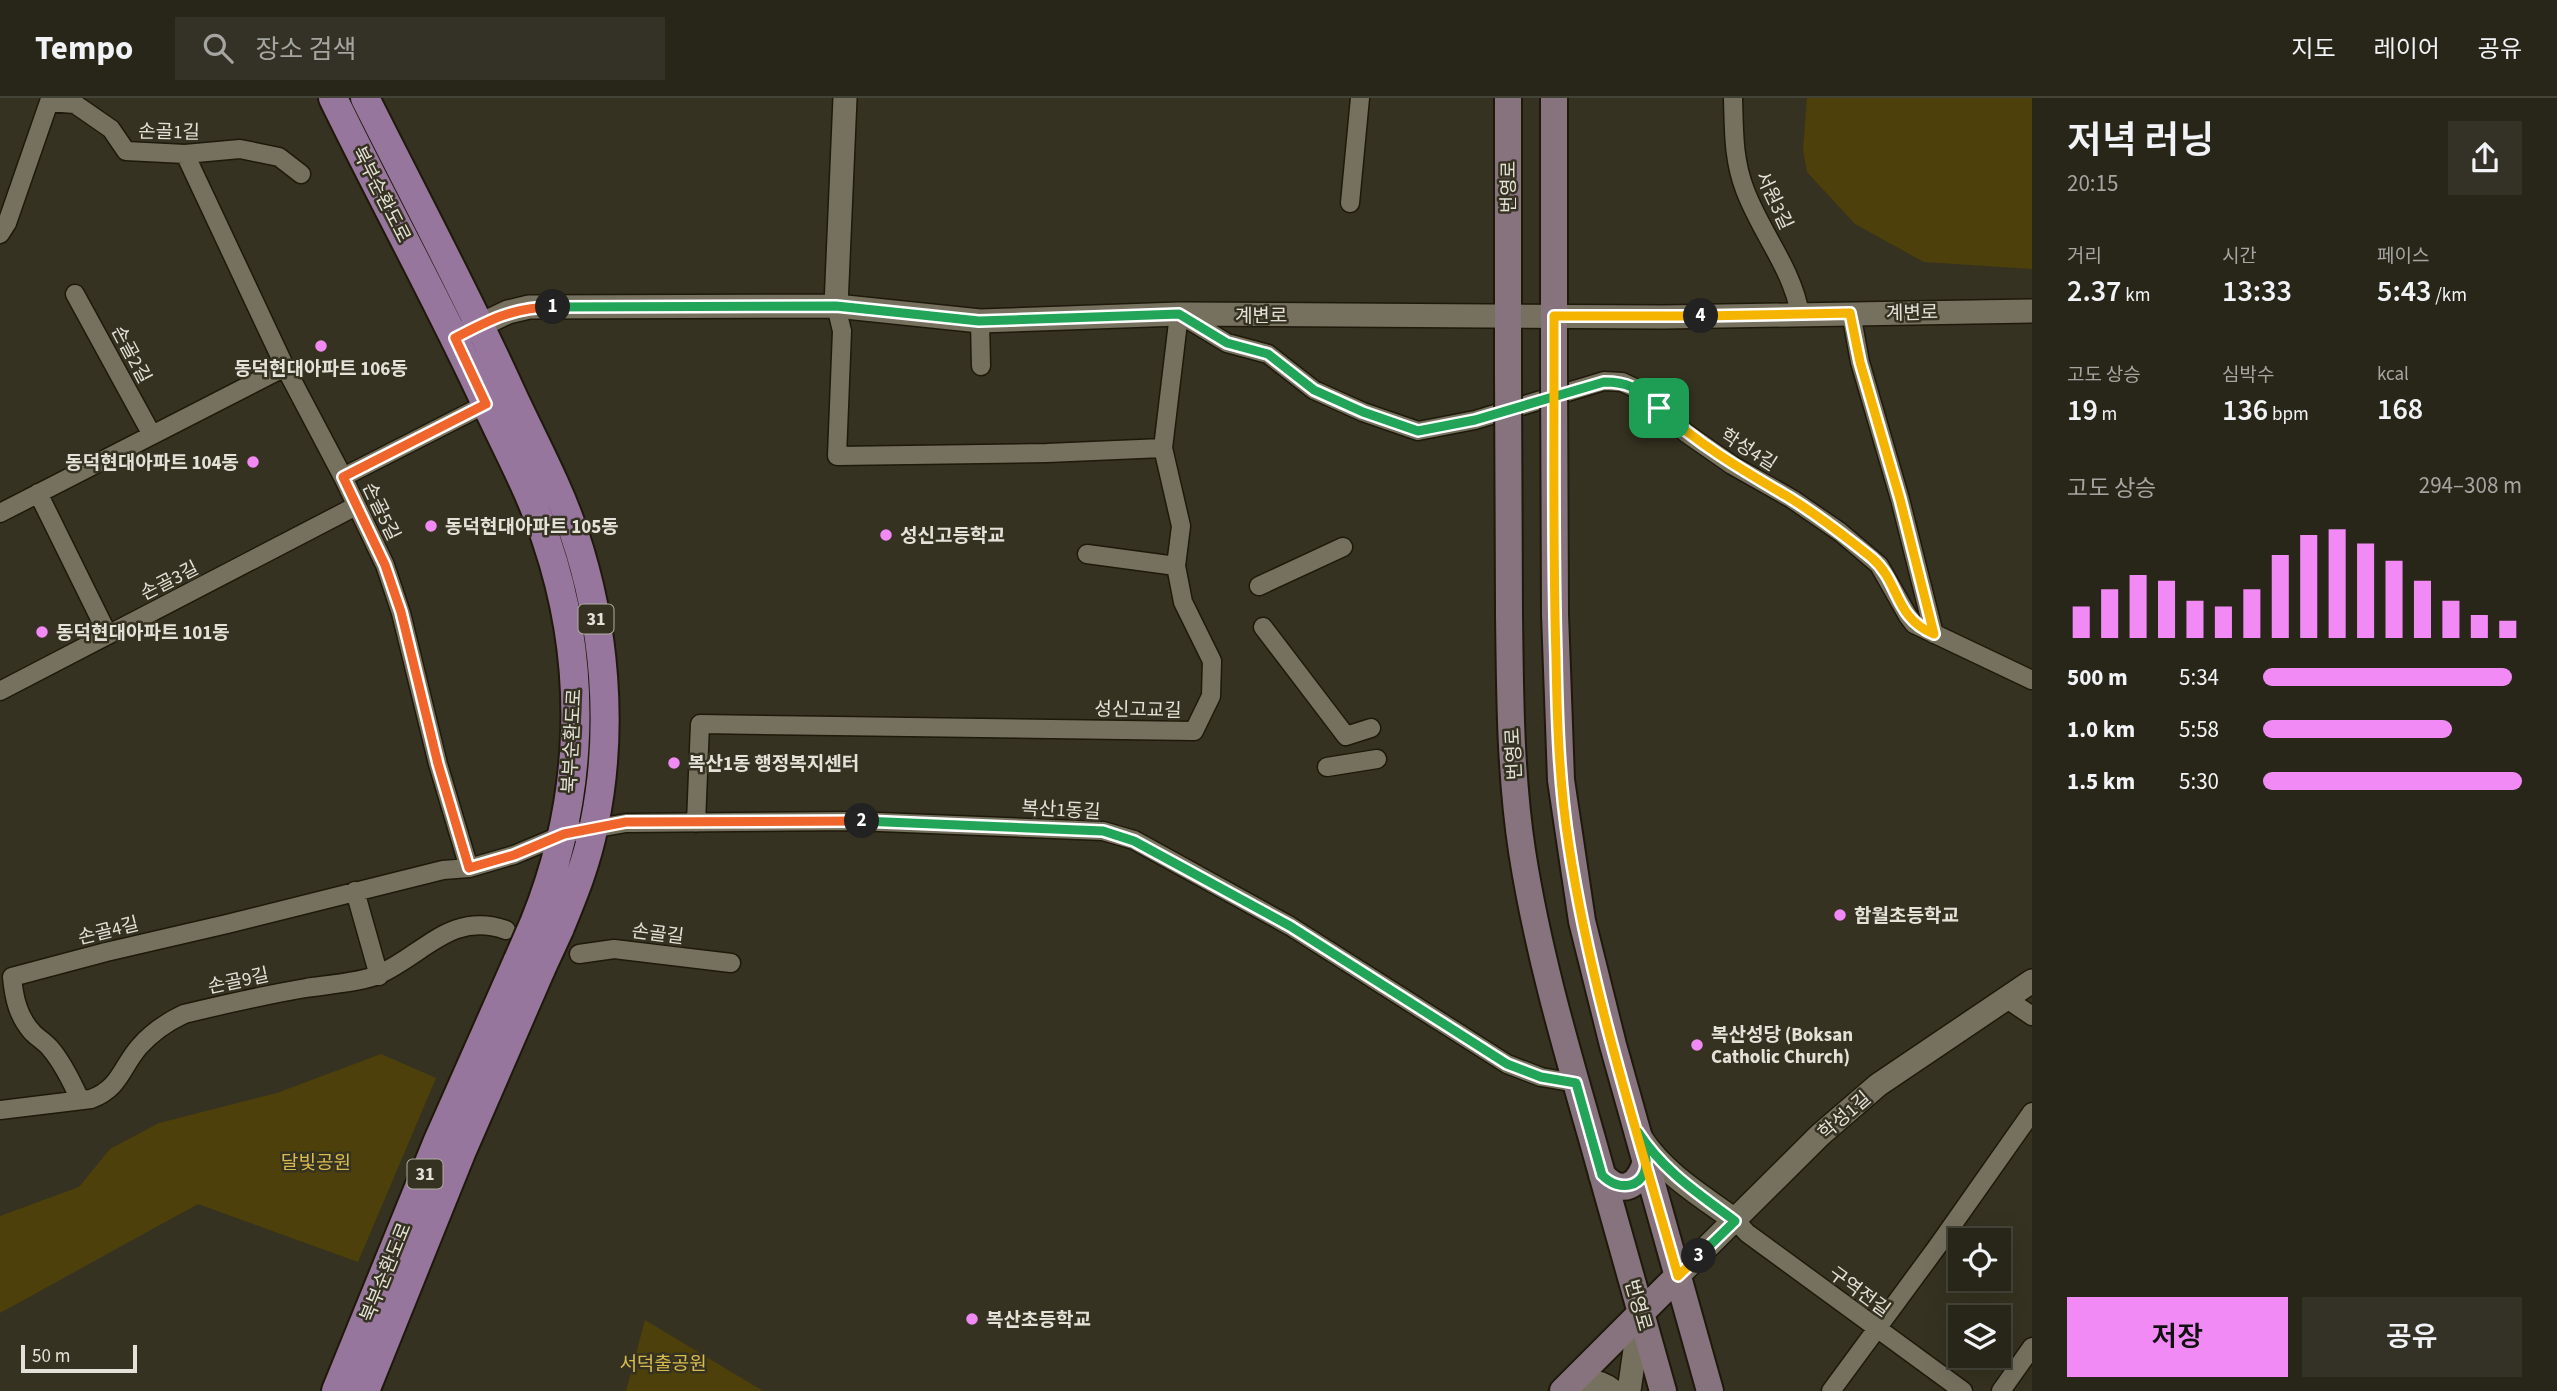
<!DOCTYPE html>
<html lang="ko">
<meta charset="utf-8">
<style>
:root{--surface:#282619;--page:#343226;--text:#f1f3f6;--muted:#a5a5a2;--line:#444338;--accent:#f18af4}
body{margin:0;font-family:"Source Sans 3","Noto Sans KR",sans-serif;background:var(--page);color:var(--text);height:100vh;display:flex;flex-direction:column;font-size:26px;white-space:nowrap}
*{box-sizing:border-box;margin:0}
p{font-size:23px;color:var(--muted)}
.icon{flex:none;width:38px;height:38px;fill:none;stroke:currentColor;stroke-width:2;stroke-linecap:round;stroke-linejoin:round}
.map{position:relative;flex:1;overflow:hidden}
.sheet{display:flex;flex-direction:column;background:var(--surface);width:525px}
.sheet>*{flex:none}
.tools{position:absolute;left:1948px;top:1130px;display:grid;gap:14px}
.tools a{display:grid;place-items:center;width:63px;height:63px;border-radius:0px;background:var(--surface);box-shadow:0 7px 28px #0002,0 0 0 2px var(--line);font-size:35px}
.scale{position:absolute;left:21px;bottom:18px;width:116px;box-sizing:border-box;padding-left:7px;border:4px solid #e4e2d8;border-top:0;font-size:19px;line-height:24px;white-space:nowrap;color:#e4e2d8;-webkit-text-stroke:5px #363221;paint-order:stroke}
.pin{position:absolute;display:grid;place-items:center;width:60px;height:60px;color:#fff;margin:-30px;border-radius:14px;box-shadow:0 4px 10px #0006}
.km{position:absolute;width:35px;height:35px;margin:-18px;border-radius:50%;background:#222;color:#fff;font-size:19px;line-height:35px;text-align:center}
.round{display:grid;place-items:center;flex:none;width:74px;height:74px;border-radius:0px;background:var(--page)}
.summary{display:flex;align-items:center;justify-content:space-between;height:119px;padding:0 35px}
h1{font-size:38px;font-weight:600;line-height:52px}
.stats{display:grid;grid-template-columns:repeat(3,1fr);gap:10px;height:119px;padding:7px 35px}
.stats div{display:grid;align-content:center}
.stats b{font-size:30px;font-weight:600}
.stats small{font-size:19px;font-weight:400}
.stats p{font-size:19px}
.chart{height:196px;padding:14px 35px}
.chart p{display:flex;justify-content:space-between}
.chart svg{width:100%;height:126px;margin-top:7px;stroke:var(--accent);stroke-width:6}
.primary-button{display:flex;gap:14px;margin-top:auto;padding:14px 35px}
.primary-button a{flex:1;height:80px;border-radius:0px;background:var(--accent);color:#111;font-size:28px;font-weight:600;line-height:80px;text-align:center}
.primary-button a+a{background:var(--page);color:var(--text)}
ul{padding:0 35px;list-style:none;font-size:23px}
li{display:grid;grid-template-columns:112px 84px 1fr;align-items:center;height:52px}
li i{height:18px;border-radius:9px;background:var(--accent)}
header{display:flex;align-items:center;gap:42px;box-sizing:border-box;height:98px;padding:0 35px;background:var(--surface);border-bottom:2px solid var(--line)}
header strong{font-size:33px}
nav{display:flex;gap:38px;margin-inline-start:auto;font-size:24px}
.search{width:490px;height:63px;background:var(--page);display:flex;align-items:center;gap:18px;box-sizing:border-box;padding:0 24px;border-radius:0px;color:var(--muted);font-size:26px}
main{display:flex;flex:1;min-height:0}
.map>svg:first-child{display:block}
.green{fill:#4d400a}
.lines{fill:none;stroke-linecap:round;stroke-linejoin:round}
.minor-casing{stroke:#1e190a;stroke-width:21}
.tertiary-casing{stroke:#1e190a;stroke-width:26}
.secondary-casing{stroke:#1e190a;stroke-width:30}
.primary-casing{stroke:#1e190a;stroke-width:32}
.minor{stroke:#76715f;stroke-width:18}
.tertiary{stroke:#76715f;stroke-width:23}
.secondary{stroke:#86737e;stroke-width:26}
.primary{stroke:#96769d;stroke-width:28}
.secondary-bridge-casing{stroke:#1e190a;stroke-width:30;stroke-linecap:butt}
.primary-bridge-casing{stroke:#1e190a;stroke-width:32;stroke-linecap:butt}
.secondary-bridge{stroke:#86737e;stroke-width:26}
.primary-bridge{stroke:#96769d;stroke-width:28}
.split-1-casing{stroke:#fff;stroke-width:14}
.split-2-casing{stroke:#fff;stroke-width:14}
.split-3-casing{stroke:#fff;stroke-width:14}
.split-4-casing{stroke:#fff;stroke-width:14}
.split-5-casing{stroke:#fff;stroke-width:14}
.split-1{stroke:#22a559;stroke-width:9}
.split-2{stroke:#f0652b;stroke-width:9}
.split-3{stroke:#22a559;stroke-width:9}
.split-4{stroke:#f5b400;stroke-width:9}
.split-5{stroke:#f5b400;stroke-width:9}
.poi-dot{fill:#f18af4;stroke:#363221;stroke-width:2.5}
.labels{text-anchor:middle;stroke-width:5;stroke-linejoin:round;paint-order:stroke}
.shield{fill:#363221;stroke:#b0ada1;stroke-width:2}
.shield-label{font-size:18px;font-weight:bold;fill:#e4e2d8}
.street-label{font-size:19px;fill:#e4e2d8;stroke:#363221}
.poi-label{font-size:19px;font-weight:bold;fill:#e4e2d8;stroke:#363221;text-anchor:start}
.park-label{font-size:19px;fill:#d8bc50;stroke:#363221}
</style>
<header>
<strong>Tempo</strong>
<div class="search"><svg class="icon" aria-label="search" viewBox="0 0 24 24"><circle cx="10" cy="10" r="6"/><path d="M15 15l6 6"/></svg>장소 검색</div>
<nav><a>지도</a><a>레이어</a><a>공유</a></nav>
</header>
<main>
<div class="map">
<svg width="2032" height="1293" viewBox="0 0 2032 1293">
<rect width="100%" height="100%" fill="#363221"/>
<!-- green -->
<path class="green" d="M1807,0H2032V171L1924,164L1855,126L1807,74L1803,52Z
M381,956L436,980L358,1164L198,1106L0,1215V1118L79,1089L110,1051L159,1025L277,995Z
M645,1222L763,1293H626Z"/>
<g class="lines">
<defs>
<path id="minor" d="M1733,0C1734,32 1733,61 1745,92C1761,135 1792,170 1800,216
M185,56L285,269L343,379L385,467L401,515L438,666L469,770
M1350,105L1360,0
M0,136L7,125L49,4L75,6L111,31L126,53L185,56L240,51L279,59L301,76
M75,196L152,337
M836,208L842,233L837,358L1047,355L1163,350
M1851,215L1860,264L1900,401L1934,536
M980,223L981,268
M343,379L486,306
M38,395L108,537
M0,415L285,269
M1087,456L1176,468
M1259,488L1343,449
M1263,529L1346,638L1371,630
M0,593L356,408
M1327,669L1377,661
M696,725L700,626L1194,633L1211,598L1212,563L1183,504L1176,468L1181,428L1163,350L1179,216L1227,245L1268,256L1314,292L1363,314L1418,333L1475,322L1604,283L1622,284L1637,291L1686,335L1732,367L1792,401L1840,434L1879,467L1908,518L1914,526L2032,582
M355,793L379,878
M579,856L614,851L731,865
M2007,901L2032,918
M80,1002C72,984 63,965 50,950C45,944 38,940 33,935C18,919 14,900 12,879L106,854L227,826L443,772L469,770L514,757L564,736L626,725L854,723L1103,733L1134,742L1290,828L1507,966L1541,979L1576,985
M0,1012L91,1001C120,990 121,970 139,949C152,934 167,924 184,916C225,906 265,897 306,890C325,887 364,884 380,876C425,855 452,813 506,832
M1736,1123L1747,1135L1963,1293
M1831,1293L1937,1149L2032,1014
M2001,1293L2032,1249"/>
<path id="tertiary" d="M836,208L845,0
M464,235L508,214L529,209L836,208L980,223L1179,216L1663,219L2032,213
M1641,1040C1664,1076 1702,1098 1736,1123
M1678,1178L1820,1037L1878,987L2032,883
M1563,1292C1581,1283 1596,1279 1613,1293
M1629,1293L1640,1217"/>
<path id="secondary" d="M1554,272V0
M1508,274V0
M1509,515C1510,594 1510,674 1522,753C1537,850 1564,943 1591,1037C1615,1122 1639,1208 1663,1293
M1555,516L1561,682L1582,823L1613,947L1710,1293
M1602,1077C1622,1099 1639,1088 1646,1063
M1563,1293L1678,1178"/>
<path id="primary" d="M333,0C383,103 439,204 487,308C508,353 532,397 547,444C589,569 584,701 535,823
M365,0C414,98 466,195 511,294C532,340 558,387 574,435C605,527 614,631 594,727C587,764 573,798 559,832
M336,1293L437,1045L518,862
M365,1293L461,1055L541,871"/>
</defs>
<!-- minor casing -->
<use href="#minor" class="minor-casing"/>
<!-- tertiary casing -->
<use href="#tertiary" class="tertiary-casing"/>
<!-- secondary casing -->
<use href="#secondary" class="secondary-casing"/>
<!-- primary casing -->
<use href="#primary" class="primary-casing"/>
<!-- minor -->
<use href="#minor" class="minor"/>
<!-- tertiary -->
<use href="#tertiary" class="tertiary"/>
<!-- secondary -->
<use href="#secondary" class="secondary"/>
<!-- primary -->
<use href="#primary" class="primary"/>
<defs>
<path id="secondary-bridge" d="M1554,272L1555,516
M1508,274L1509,515"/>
<path id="primary-bridge" d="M518,862L535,823
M541,871L559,832"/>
</defs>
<!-- secondary-bridge casing -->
<use href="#secondary-bridge" class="secondary-bridge-casing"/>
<!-- primary-bridge casing -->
<use href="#primary-bridge" class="primary-bridge-casing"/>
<!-- secondary-bridge -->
<use href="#secondary-bridge" class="secondary-bridge"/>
<!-- primary-bridge -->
<use href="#primary-bridge" class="primary-bridge"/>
</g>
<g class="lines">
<defs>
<path id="split-1" d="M553,209L836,208L979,223L1179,216L1227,245L1268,256L1314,292L1363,314L1418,333L1475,322L1604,284C1632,284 1638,292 1659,310"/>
<path id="split-2" d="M553,209C514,209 489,222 455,240L486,306L343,379L385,467L401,514L438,666L469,770L514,757L564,736L626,724L862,723"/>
<path id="split-3" d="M862,723L1103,733L1134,743L1290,828L1507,966L1541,979L1576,985L1602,1077C1619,1095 1647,1090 1646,1062C1645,1053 1640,1043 1638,1034C1663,1073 1699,1096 1735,1123L1699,1158"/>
<path id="split-4" d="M1699,1158L1678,1178C1638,1036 1591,894 1569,748C1559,685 1557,621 1556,558C1553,463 1554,368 1554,272V218H1701"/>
<path id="split-5" d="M1659,310C1699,347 1744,373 1790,400C1819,418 1846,439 1872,460C1900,484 1894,520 1934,536L1900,401L1860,264L1850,215L1701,218"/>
</defs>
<!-- split-1 casing -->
<use href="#split-1" class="split-1-casing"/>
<!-- split-2 casing -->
<use href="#split-2" class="split-2-casing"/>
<!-- split-3 casing -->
<use href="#split-3" class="split-3-casing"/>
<!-- split-4 casing -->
<use href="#split-4" class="split-4-casing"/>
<!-- split-5 casing -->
<use href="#split-5" class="split-5-casing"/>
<!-- split-1 -->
<use href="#split-1" class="split-1"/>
<!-- split-2 -->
<use href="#split-2" class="split-2"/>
<!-- split-3 -->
<use href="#split-3" class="split-3"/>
<!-- split-4 -->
<use href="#split-4" class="split-4"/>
<!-- split-5 -->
<use href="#split-5" class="split-5"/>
</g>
<!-- markers -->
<g class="poi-dot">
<circle cx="321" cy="248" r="7"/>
<circle cx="253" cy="364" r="7"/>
<circle cx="431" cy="428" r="7"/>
<circle cx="886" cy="437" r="7"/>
<circle cx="42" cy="534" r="7"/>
<circle cx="674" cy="665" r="7"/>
<circle cx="1840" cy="817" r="7"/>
<circle cx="1697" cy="947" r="7"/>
<circle cx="972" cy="1221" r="7"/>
</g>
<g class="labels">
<!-- shield labels -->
<g class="shield">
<rect x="578.5" y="506.5" width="35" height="29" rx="5"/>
<rect x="407.5" y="1061.5" width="35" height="29" rx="5"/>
</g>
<g class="shield-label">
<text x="596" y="527">31</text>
<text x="425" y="1082">31</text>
</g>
<!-- street labels -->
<g class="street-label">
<text transform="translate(169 33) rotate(1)" y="7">손골1길</text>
<text transform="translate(1508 89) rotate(-90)" y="7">번영로</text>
<text transform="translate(382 96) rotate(63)" y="7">북부순환도로</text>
<text transform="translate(1775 102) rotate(65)" y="7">서원3길</text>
<text transform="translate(1912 214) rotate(-1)" y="7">계변로</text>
<text x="1261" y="224">계변로</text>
<text transform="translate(132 256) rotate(62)" y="7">손골2길</text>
<text transform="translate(1749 351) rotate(32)" y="7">학성4길</text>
<text transform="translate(382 413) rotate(64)" y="7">손골5길</text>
<text transform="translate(169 482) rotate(-27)" y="7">손골3길</text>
<text transform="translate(1138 611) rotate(1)" y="7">성신고교길</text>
<text transform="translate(571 643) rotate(-87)" y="7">북부순환도로</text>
<text transform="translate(1513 656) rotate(-93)" y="7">번영로</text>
<text transform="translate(1061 711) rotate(3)" y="7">복산1동길</text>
<text transform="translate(108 832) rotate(-14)" y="7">손골4길</text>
<text transform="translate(658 835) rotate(7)" y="7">손골길</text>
<text transform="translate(238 882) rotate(-12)" y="7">손골9길</text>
<text transform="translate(1844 1017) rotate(-41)" y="7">학성1길</text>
<text transform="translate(385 1174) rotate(-68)" y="7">북부순환도로</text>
<text transform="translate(1860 1193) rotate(36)" y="7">구역전길</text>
<text transform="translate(1639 1207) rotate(74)" y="7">번영로</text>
</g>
<!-- poi labels -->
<g class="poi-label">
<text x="321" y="277" text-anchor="middle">동덕현대아파트 106동</text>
<text x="239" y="371" text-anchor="end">동덕현대아파트 104동</text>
<text x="445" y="435">동덕현대아파트 105동</text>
<text x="900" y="444">성신고등학교</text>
<text x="56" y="541">동덕현대아파트 101동</text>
<text x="688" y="672">복산1동 행정복지센터</text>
<text x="1854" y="824">함월초등학교</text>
<text x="1711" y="943">복산성당 (Boksan<tspan x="1711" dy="22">Catholic Church)</tspan></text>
<text x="986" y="1228">복산초등학교</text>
</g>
<!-- park labels -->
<g class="park-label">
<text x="316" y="1071">달빛공원</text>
<text x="663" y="1272">서덕출공원</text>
</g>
</g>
</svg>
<div class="tools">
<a><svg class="icon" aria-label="locate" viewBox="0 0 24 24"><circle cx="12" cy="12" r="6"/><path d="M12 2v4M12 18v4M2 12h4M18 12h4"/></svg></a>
<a><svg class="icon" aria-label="layers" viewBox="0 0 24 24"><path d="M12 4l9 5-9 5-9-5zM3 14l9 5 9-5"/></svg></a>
</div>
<div class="scale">50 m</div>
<div class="pin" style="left:1659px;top:310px;background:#1e9e55"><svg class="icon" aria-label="arrive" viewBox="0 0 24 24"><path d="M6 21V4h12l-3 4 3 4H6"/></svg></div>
<b class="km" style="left:553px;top:209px">1</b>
<b class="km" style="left:862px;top:723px">2</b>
<b class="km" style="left:1699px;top:1158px">3</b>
<b class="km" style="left:1701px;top:218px">4</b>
</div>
<section class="sheet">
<div class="summary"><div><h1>저녁 러닝</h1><p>20:15</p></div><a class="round"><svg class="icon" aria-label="share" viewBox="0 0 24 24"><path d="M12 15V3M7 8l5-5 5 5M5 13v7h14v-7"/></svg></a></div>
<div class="stats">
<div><p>거리</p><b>2.37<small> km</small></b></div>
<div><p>시간</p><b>13:33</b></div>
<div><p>페이스</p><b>5:43<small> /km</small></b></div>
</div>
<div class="stats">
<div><p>고도 상승</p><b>19<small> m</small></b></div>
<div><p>심박수</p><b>136<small> bpm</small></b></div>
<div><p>kcal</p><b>168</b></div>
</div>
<div class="chart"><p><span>고도 상승</span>294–308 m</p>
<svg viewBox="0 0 160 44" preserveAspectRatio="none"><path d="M5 44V33M15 44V27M25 44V22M35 44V24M45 44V31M55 44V33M65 44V27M75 44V15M85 44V8M95 44V6M105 44V11M115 44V17M125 44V24M135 44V31M145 44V36M155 44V38"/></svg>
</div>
<ul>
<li><b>500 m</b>5:34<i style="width:96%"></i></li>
<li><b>1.0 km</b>5:58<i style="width:73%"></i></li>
<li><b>1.5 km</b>5:30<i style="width:100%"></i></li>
</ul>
<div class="primary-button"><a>저장</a><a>공유</a></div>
</section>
</main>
